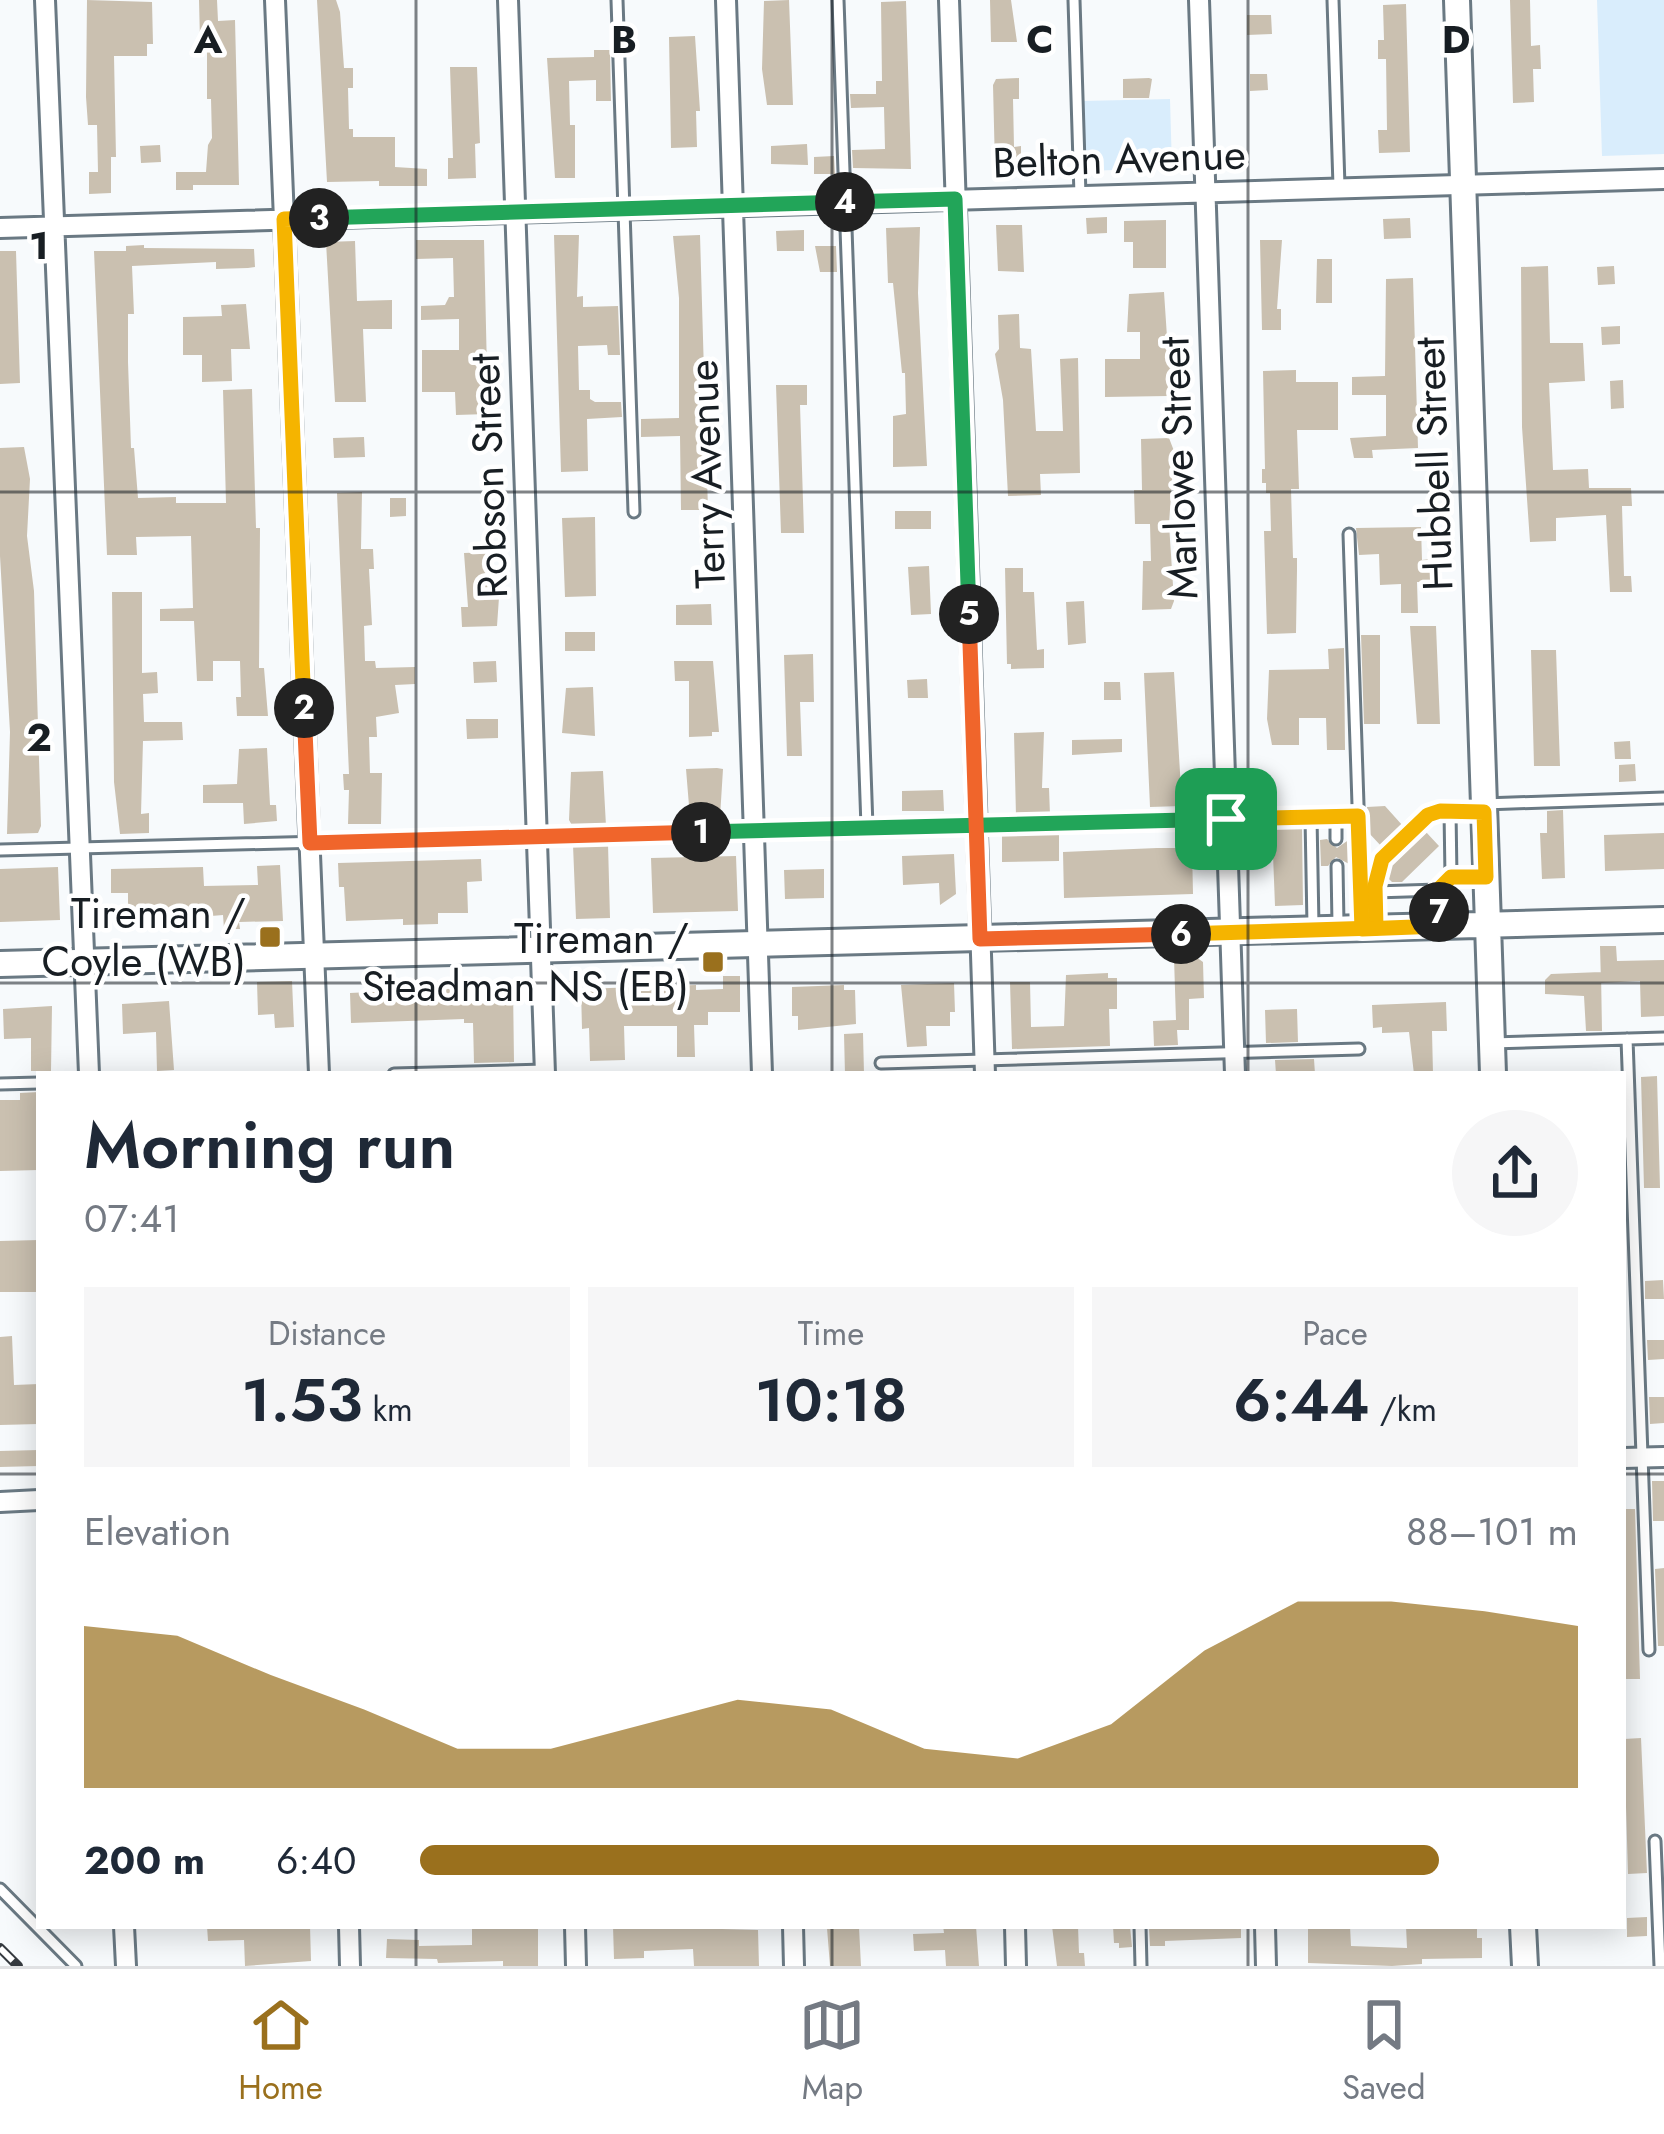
<!DOCTYPE html>
<meta charset="utf-8">
<style>
:root{--surface:#fff;--page:#f6f6f7;--text:#1f2937;--muted:#747a83;--line:#e0e1e3;--accent:#9a701d}
body{margin:0;font-family:Jost,sans-serif;background:var(--page);color:var(--text);height:100vh;display:flex;flex-direction:column;font-size:45px;white-space:nowrap}
*{box-sizing:border-box;margin:0}
p{font-size:39px;color:var(--muted)}
.icon{flex:none;width:66px;height:66px;fill:none;stroke:currentColor;stroke-width:2;stroke-linecap:round;stroke-linejoin:round}
.map{position:relative;flex:1;overflow:hidden}
.sheet{position:absolute;left:36px;top:1071px;width:1590px;height:858px;display:flex;flex-direction:column;background:var(--surface);border-radius:0px;box-shadow:0 6px 30px #0003}
.sheet>*{flex:none}
.pin{position:absolute;display:grid;place-items:center;width:102px;height:102px;color:#fff;margin:-51px;border-radius:24px;box-shadow:0 6px 18px #0006}
.km{position:absolute;width:60px;height:60px;margin:-30px;border-radius:50%;background:#222;color:#fff;font-size:33px;line-height:60px;text-align:center}
.round{display:grid;place-items:center;flex:none;width:126px;height:126px;border-radius:63px;background:var(--page)}
.summary{display:flex;align-items:center;justify-content:space-between;height:204px;padding:0 48px}
h1{font-size:66px;font-weight:600;line-height:90px}
.metrics{display:grid;grid-template-columns:repeat(3,1fr);gap:18px;height:204px;padding:12px 48px}
.metrics div{display:grid;align-content:center;border-radius:0px;background:var(--page);text-align:center}
.metrics b{font-size:60px;font-weight:600}
.metrics small{font-size:33px;font-weight:400}
.metrics p{font-size:33px}
.chart{height:336px;padding:24px 48px}
.chart p{display:flex;justify-content:space-between}
.chart svg{width:100%;height:216px;margin-top:12px;fill:var(--accent);opacity:.7}
ul{padding:0 48px;list-style:none;font-size:39px}
li{display:grid;grid-template-columns:192px 144px 1fr;align-items:center;height:90px}
li i{height:30px;border-radius:15px;background:var(--accent)}
.menu{display:flex;justify-content:space-around;align-items:center;height:168px;border-top:3px solid var(--line);background:var(--surface);font-size:33px;color:var(--muted)}
.menu a{display:grid;justify-items:center;gap:6px}
.menu .selected{color:var(--accent)}
.map>svg:first-child{display:block}
.green{fill:#d9edfc}
.building{fill:#cac0b0}
.lines{fill:none;stroke-linecap:round;stroke-linejoin:round}
.service-casing{stroke:#6a7983;stroke-width:15}
.minor-casing{stroke:#6a7983;stroke-width:24}
.tertiary-casing{stroke:#6a7983;stroke-width:30}
.service{stroke:#fff;stroke-width:9}
.minor{stroke:#fff;stroke-width:18}
.tertiary{stroke:#fff;stroke-width:24}
.rail-casing{stroke:#353a3f;stroke-width:10}
.rail{stroke:#fff;stroke-width:6;stroke-dasharray:18;stroke-linecap:butt}
.split-1-casing{stroke:#fff;stroke-width:24}
.split-2-casing{stroke:#fff;stroke-width:24}
.split-3-casing{stroke:#fff;stroke-width:24}
.split-4-casing{stroke:#fff;stroke-width:24}
.split-5-casing{stroke:#fff;stroke-width:24}
.split-6-casing{stroke:#fff;stroke-width:24}
.split-7-casing{stroke:#fff;stroke-width:24}
.split-8-casing{stroke:#fff;stroke-width:24}
.split-1{stroke:#22a559;stroke-width:15}
.split-2{stroke:#f0652b;stroke-width:15}
.split-3{stroke:#f5b400;stroke-width:15}
.split-4{stroke:#22a559;stroke-width:15}
.split-5{stroke:#22a559;stroke-width:15}
.split-6{stroke:#f0652b;stroke-width:15}
.split-7{stroke:#f5b400;stroke-width:15}
.split-8{stroke:#f5b400;stroke-width:15}
.grid{fill:none;stroke:#181e23;stroke-width:3;stroke-opacity:0.55}
.poi-dot{fill:#9a701d;stroke:#fff;stroke-width:4.5}
.labels{text-anchor:middle;stroke-width:9;stroke-linejoin:round;paint-order:stroke}
.street-label{font-size:42px;fill:#181e23;stroke:#fff}
.poi-label{font-size:42px;fill:#181e23;stroke:#fff;text-anchor:end}
.grid-label{font-size:39px;text-anchor:middle;font-weight:bold;fill:#181e23;stroke:#fff;stroke-width:9;stroke-linejoin:round;paint-order:stroke}
</style>
<div class="map">
<svg width="1664" height="1966" viewBox="0 0 1664 1966">
<rect width="100%" height="100%" fill="#f7fafc"/>
<!-- green -->
<path class="green" d="M1597,0H1664V154L1602,156Z
M1170,99L1172,168L1085,171L1083,101Z"/>
<!-- building -->
<path class="building" d="M87,0L152,2L153,44H147V56H114L116,157H111V193L89,194V172H98L97,125H88L86,97Z
M199,0H217L218,21L235,20L239,185H193V190H176V172H206L208,145L212,138L211,99H207V41H200Z
M317,0H336L340,12L344,68H353V88H348L349,129H353V137H395V167L427,169V186H379V181L327,182Z
M789,0L793,105H767L762,69L764,1Z
M990,0H1011L1017,42H991Z
M1510,0H1530L1531,46L1540,45L1541,69H1533L1534,102L1513,103Z
M906,1L911,169L853,168L852,150L885,149L884,107L851,108L850,94H876V81H882L881,2Z
M1406,4L1410,152L1379,153L1378,130H1387L1386,59H1378V40H1384L1383,5Z
M1247,15H1271L1272,34L1247,35Z
M695,36L700,111H696L697,147L671,148L669,37Z
M594,50H610L611,101H596V80L569,81L570,125H575V178H555L547,58L594,57Z
M450,67H477L480,143L475,144L476,178L448,179V158H453Z
M1250,74H1267L1268,90L1250,91Z
M1019,78V99H1013L1014,147L1021,146V167H995L993,85L996,79Z
M1149,78L1152,79L1149,98H1123V79Z
M807,144L808,165L771,164V146Z
M160,145L161,162L141,163L140,146Z
M834,156L835,174H814V157Z
M1107,217V233L1087,234L1086,218Z
M1410,218L1411,238L1384,239L1383,219Z
M1166,220V268H1133V242H1124V221Z
M996,225H1022L1024,272L998,271Z
M920,227L918,293L927,466L893,467V416L906,414L905,373H902L893,283H888L886,228Z
M804,230V251H777L776,231Z
M554,235H579L577,297L583,296V307L618,306L620,355H608L607,345L578,346L579,390H590V399L595,402H621L622,417L587,419L588,471L561,472Z
M700,235L708,510H681L680,436L641,437V419L679,418V298L673,236Z
M416,240H484L488,414L456,415L455,392H422V350H459V319L421,320V306L445,305L449,297H454L453,258L416,259Z
M1260,240H1282L1277,309H1281V330H1262Z
M355,241L357,301L392,300V329H363L366,402H335L326,242Z
M144,245V248L254,249L255,267L248,268L216,269V262L132,266L134,314H128V362L131,448H134L138,498L176,497V503H226L223,390L252,389L256,528H260L259,668H264L268,716H237L236,697H241L240,661H213V681H197L194,621H160V609L193,608L191,536L136,537L137,555H107L94,251H126V246Z
M815,246H836L837,272H820Z
M0,251H16L20,383L0,384Z
M1317,259H1332V303H1316Z
M1548,266L1550,343H1583L1585,381L1549,383L1553,470L1588,469L1589,488H1631L1632,506H1622L1624,576H1631L1632,592H1610L1606,515L1556,518V541L1530,542L1522,427L1521,267Z
M1614,266L1615,284L1598,285L1597,267Z
M1413,278L1418,448L1372,450L1373,458H1354L1350,438L1386,436V395H1352V377L1385,376L1386,279Z
M1164,292L1168,352H1172L1168,396L1105,397V359H1140V332H1127L1129,294Z
M246,304L250,349H231L232,381L202,382V355H183V317L222,316L221,305Z
M1019,314L1020,348L1031,349L1036,431H1063L1060,359L1078,358L1080,473L1040,474L1041,495L1008,496L1003,400L995,354L999,349L998,315Z
M1620,326V344L1602,345L1601,327Z
M1296,370V382H1338V430H1297L1299,489H1291L1293,558H1297V570L1296,633L1267,634L1264,531H1271L1270,493H1266V483H1262V469H1265L1263,371Z
M1623,380L1624,408L1611,409L1610,381Z
M776,385H807V405H800L804,533H781Z
M364,437L365,457L334,458L333,438Z
M1169,438L1174,451L1169,524L1174,601L1171,609L1142,610L1143,561H1151L1150,524H1135L1134,490H1142L1141,439Z
M24,447L30,479L27,536L34,591L41,826L38,833L7,834L10,732L0,556V448Z
M362,492L361,549H373L374,569H369L372,625L364,626L365,661H375L376,668L415,667V684L395,685L399,713L376,717L377,737H369L370,773H382L381,824H348L349,790H344L343,774H349L337,493Z
M390,498H406V516L390,517Z
M895,511H931V529H895Z
M595,517L596,596L565,597L562,518Z
M1421,527L1422,560L1431,559L1432,582H1417L1418,613H1401V584L1380,585L1379,554L1359,555L1356,528Z
M491,552L492,583H500L497,626L462,627L461,607H468L464,553Z
M929,566L931,614L911,615L908,567Z
M1005,568H1023V592H1034L1037,650L1044,649V668L1011,669V664H1007Z
M112,592H142V673L157,672L158,693L143,694L144,722H182L183,740L143,741L141,814L149,813V833L120,834L114,782Z
M1084,601L1086,643L1068,645L1066,602Z
M711,604L712,625H676V605Z
M1410,626H1436L1440,724H1417Z
M565,632H595V651H565Z
M1361,635H1380V724H1364Z
M1344,648L1345,750H1327L1326,718H1299V745H1272L1267,719L1269,670L1329,669L1328,649Z
M1531,650H1556L1560,766H1534Z
M813,654L814,702H800L802,756H787L784,655Z
M496,661L497,682L474,683L473,662Z
M674,661H713L719,732H712V736L689,737V681H675Z
M1174,672L1182,806L1150,807L1144,673Z
M927,679L928,698H908L907,680Z
M1104,682H1120L1121,700H1104Z
M593,687L595,736L562,733L566,688Z
M466,719H498V738L467,739Z
M1044,732L1042,788H1049L1050,815L1016,816L1014,733Z
M1122,739V752L1072,755V740Z
M1630,741L1631,759H1615L1614,742Z
M267,748L270,805H276L277,821L244,824L243,803H203V785L237,784L239,749Z
M1635,764L1636,781L1619,782V765Z
M717,768L723,769L720,817L690,818L686,769Z
M603,771L606,826L573,827L569,820L571,772Z
M943,790L944,811H902V791Z
M1385,806L1403,826L1382,847L1368,832L1367,807Z
M1563,810L1565,878L1542,879L1540,833H1547V811Z
M1302,828L1303,905L1275,906L1272,829Z
M1059,832V861L1002,862V834Z
M1426,832L1439,846L1402,882H1392L1387,877L1394,860Z
M1664,833V869L1605,871L1604,835Z
M1327,839L1337,848L1350,839L1351,865L1336,857L1328,866H1321L1320,840Z
M608,844L610,918L576,919L573,845Z
M1157,848H1192L1193,894L1064,898L1063,852Z
M954,854L956,894L940,905L939,883L903,885L902,856Z
M736,856L738,911L653,913L651,858Z
M481,859L482,881L467,882L468,913H438V924L403,925V919L346,921L344,887H339L338,863Z
M280,865L283,921L239,922L240,929H224L223,915L128,923V893H111V869L203,867L204,886L258,885L257,866Z
M58,867L60,920L0,922V869Z
M824,869V898L785,899L784,870Z
M1600,946H1616L1617,961L1664,960V1016L1641,1017L1640,981L1601,983Z
M1196,957L1203,962L1204,998L1189,999V1030H1177L1178,1045L1154,1046L1153,1021L1176,1020L1174,958Z
M1601,972L1602,1031H1586L1584,996L1545,994V980L1551,974Z
M1108,973V978H1117V1009H1109L1110,1046L1012,1049L1010,982H1030L1031,1027L1064,1026L1066,975Z
M723,976H740V1012H708V1025H694L695,1057H677V1026H624L625,1060L590,1061L589,1028L582,1029L581,989L696,985V990L723,989Z
M292,981L294,1027L275,1028L274,1014L258,1015L257,982Z
M954,983L955,1012H950V1026H926L927,1046L907,1047L901,985Z
M513,985L514,1062L474,1063L473,1023H464V1019L351,1023L350,993Z
M844,985V990H855L856,1024L798,1030V1016H792V987Z
M169,1001L174,1070L157,1071L156,1032L123,1034L122,1004Z
M1446,1002L1447,1031H1432L1433,1074H1414L1409,1032L1382,1033V1027L1373,1028L1372,1005Z
M52,1006L51,1071H31V1038L4,1039L3,1009Z
M1297,1009L1298,1042L1266,1043L1265,1010Z
M863,1033L864,1074H845L844,1034Z
M1314,1059L1315,1074H1276L1275,1060Z
M1657,1076L1660,1188H1644L1641,1077Z
M39,1092V1170L0,1171V1100H20V1093Z
M39,1240V1292H0V1241Z
M1663,1280L1664,1299H1645V1281Z
M12,1336L14,1385L39,1384V1424L0,1425V1337Z
M1647,1340H1664V1359L1648,1360Z
M1649,1397H1664V1423L1650,1424Z
M39,1450V1466L0,1467V1451Z
M1652,1481H1664V1521H1653Z
M1623,1509H1635L1640,1679H1623Z
M1664,1568V1646H1658L1655,1569Z
M1641,1738L1647,1873L1628,1874L1624,1739Z
M1647,1917V1936L1627,1937V1918Z
M207,1926H310L311,1961L245,1966L244,1940L208,1941Z
M472,1926H538V1966H503V1961L438,1963L437,1959L386,1958L387,1939L419,1940V1946L472,1945Z
M613,1926L758,1930L759,1966H694L693,1949L644,1951V1958L614,1959Z
M943,1926H976L979,1966H946L945,1950L914,1951L913,1934L944,1933Z
M1052,1926H1078L1079,1953H1084L1085,1966H1057Z
M1113,1926H1130L1132,1947L1119,1948V1943H1114Z
M1241,1926V1938L1165,1941V1946H1150L1149,1928Z
M1308,1926H1350L1351,1946L1407,1948L1406,1926H1477V1938H1482V1958L1422,1959V1964L1392,1966L1308,1963Z
M859,1927L861,1966H830L827,1928Z"/>
<g class="lines">
<defs>
<path id="service" d="M617,0L634,512
M838,0L867,827
M1074,0L1080,195
M1333,0L1339,186
M1349,534L1362,925
M1484,804L1664,798
M1450,811L1451,877
M1336,816V839
M1311,817L1313,926
M0,850L1358,816
M1337,866L1338,924
M1375,892L1438,890L1451,877H1484
M1376,923L1375,886L1382,859L1428,815L1440,811L1480,812
M1627,1039L1649,1650
M1492,1043L1664,1038
M881,1063L1359,1049
M394,1074L545,1070
M0,1084L39,1083
M1655,1841L1660,1966
M0,1889L76,1966
M1140,1926L1141,1966"/>
<path id="minor" d="M45,0L89,1074
M275,0L319,1074
M508,0L545,1074
M726,0L762,1074
M949,0L985,1074
M1199,0L1235,1074
M0,228L1664,179
M1623,1458L1664,1457
M0,1502L39,1500
M124,1926L126,1966
M349,1926L350,1966
M575,1926L576,1966
M793,1926L794,1966
M1015,1926L1016,1966
M1265,1926L1266,1966"/>
<path id="tertiary" d="M1457,0L1493,1074
M0,964L1664,920
M1523,1926L1525,1966"/>
</defs>
<!-- service casing -->
<use href="#service" class="service-casing"/>
<!-- minor casing -->
<use href="#minor" class="minor-casing"/>
<!-- tertiary casing -->
<use href="#tertiary" class="tertiary-casing"/>
<!-- service -->
<use href="#service" class="service"/>
<!-- minor -->
<use href="#minor" class="minor"/>
<!-- tertiary -->
<use href="#tertiary" class="tertiary"/>
<defs>
<path id="rail" d="M0,1948L18,1966"/>
</defs>
<!-- rail casing -->
<use href="#rail" class="rail-casing"/>
<!-- rail -->
<use href="#rail" class="rail"/>
</g>
<g class="lines">
<defs>
<path id="split-1" d="M701,832L1226,819"/>
<path id="split-2" d="M304,708L310,843L701,832"/>
<path id="split-3" d="M304,708L284,219L319,218"/>
<path id="split-4" d="M319,218L845,202"/>
<path id="split-5" d="M845,202L955,199L969,614"/>
<path id="split-6" d="M969,614L980,939L1181,934"/>
<path id="split-7" d="M1181,934L1376,928L1375,886L1382,859L1428,815L1440,811L1484,812L1486,877H1451L1438,890L1439,912"/>
<path id="split-8" d="M1226,819L1358,816L1362,929L1440,926L1439,912"/>
</defs>
<!-- split-1 casing -->
<use href="#split-1" class="split-1-casing"/>
<!-- split-2 casing -->
<use href="#split-2" class="split-2-casing"/>
<!-- split-3 casing -->
<use href="#split-3" class="split-3-casing"/>
<!-- split-4 casing -->
<use href="#split-4" class="split-4-casing"/>
<!-- split-5 casing -->
<use href="#split-5" class="split-5-casing"/>
<!-- split-6 casing -->
<use href="#split-6" class="split-6-casing"/>
<!-- split-7 casing -->
<use href="#split-7" class="split-7-casing"/>
<!-- split-8 casing -->
<use href="#split-8" class="split-8-casing"/>
<!-- split-1 -->
<use href="#split-1" class="split-1"/>
<!-- split-2 -->
<use href="#split-2" class="split-2"/>
<!-- split-3 -->
<use href="#split-3" class="split-3"/>
<!-- split-4 -->
<use href="#split-4" class="split-4"/>
<!-- split-5 -->
<use href="#split-5" class="split-5"/>
<!-- split-6 -->
<use href="#split-6" class="split-6"/>
<!-- split-7 -->
<use href="#split-7" class="split-7"/>
<!-- split-8 -->
<use href="#split-8" class="split-8"/>
</g>
<!-- grid -->
<path class="grid" d="M416,0V1074M832,0V1074M1248,0V1074M0,492H1664M0,983H1664M0,1474H39M1623,1474H1664M416,1926V1966M832,1926V1966M1248,1926V1966"/>
<!-- markers -->
<g class="poi-dot">
<rect x="258" y="925" width="24" height="24" rx="6"/>
<rect x="701" y="950" width="24" height="24" rx="6"/>
</g>
<g class="labels">
<!-- street labels -->
<g class="street-label">
<text transform="translate(1119 158) rotate(-2)" y="15">Belton Avenue</text>
<text transform="translate(1433 464) rotate(-92)" y="15">Hubbell Street</text>
<text transform="translate(1178 468) rotate(-92)" y="15">Marlowe Street</text>
<text transform="translate(706 474) rotate(-92)" y="15">Terry Avenue</text>
<text transform="translate(488 476) rotate(-92)" y="15">Robson Street</text>
</g>
<!-- poi labels -->
<g class="poi-label">
<text x="246" y="928">Tireman /<tspan x="246" dy="48">Coyle (WB)</tspan></text>
<text x="689" y="953">Tireman /<tspan x="689" dy="48">Steadman NS (EB)</tspan></text>
</g>
</g>
<g class="grid-label">
<text x="208" y="53">A</text>
<text x="624" y="53">B</text>
<text x="1040" y="53">C</text>
<text x="1456" y="53">D</text>
<text x="39" y="259">1</text>
<text x="39" y="751">2</text>
</g>
</svg>
<div class="pin" style="left:1226px;top:819px;background:#1e9e55"><svg class="icon" aria-label="arrive" viewBox="0 0 24 24"><path d="M6 21V4h12l-3 4 3 4H6"/></svg></div>
<b class="km" style="left:701px;top:832px">1</b>
<b class="km" style="left:304px;top:708px">2</b>
<b class="km" style="left:319px;top:218px">3</b>
<b class="km" style="left:845px;top:202px">4</b>
<b class="km" style="left:969px;top:614px">5</b>
<b class="km" style="left:1181px;top:934px">6</b>
<b class="km" style="left:1439px;top:912px">7</b>
<section class="sheet">
<div class="summary"><div><h1>Morning run</h1><p>07:41</p></div><a class="round"><svg class="icon" aria-label="share" viewBox="0 0 24 24"><path d="M12 15V3M7 8l5-5 5 5M5 13v7h14v-7"/></svg></a></div>
<div class="metrics">
<div><p>Distance</p><b>1.53<small> km</small></b></div>
<div><p>Time</p><b>10:18</b></div>
<div><p>Pace</p><b>6:44<small> /km</small></b></div>
</div>
<div class="chart"><p><span>Elevation</span>88–101 m</p>
<svg viewBox="0 0 160 44" preserveAspectRatio="none"><path d="M0 44V11L10 13L20 21L30 28L40 36L50 36L60 31L70 26L80 28L90 36L100 38L110 31L120 16L130 6L140 6L150 8L160 11V44z"/></svg>
</div>
<ul>
<li><b>200 m</b>6:40<i style="width:88%"></i></li>
</ul>
</section>
</div>
<nav class="menu">
<a class="selected"><svg class="icon" aria-label="home" viewBox="0 0 24 24"><path d="M3 11l9-7 9 7M6 9v11h12V9"/></svg>Home</a>
<a><svg class="icon" aria-label="map" viewBox="0 0 24 24"><path d="M3 6l6-2 6 2 6-2v14l-6 2-6-2-6 2zM9 4v14M15 6v14"/></svg>Map</a>
<a><svg class="icon" aria-label="saved" viewBox="0 0 24 24"><path d="M7 4h10v16l-5-4-5 4z"/></svg>Saved</a>
</nav>
